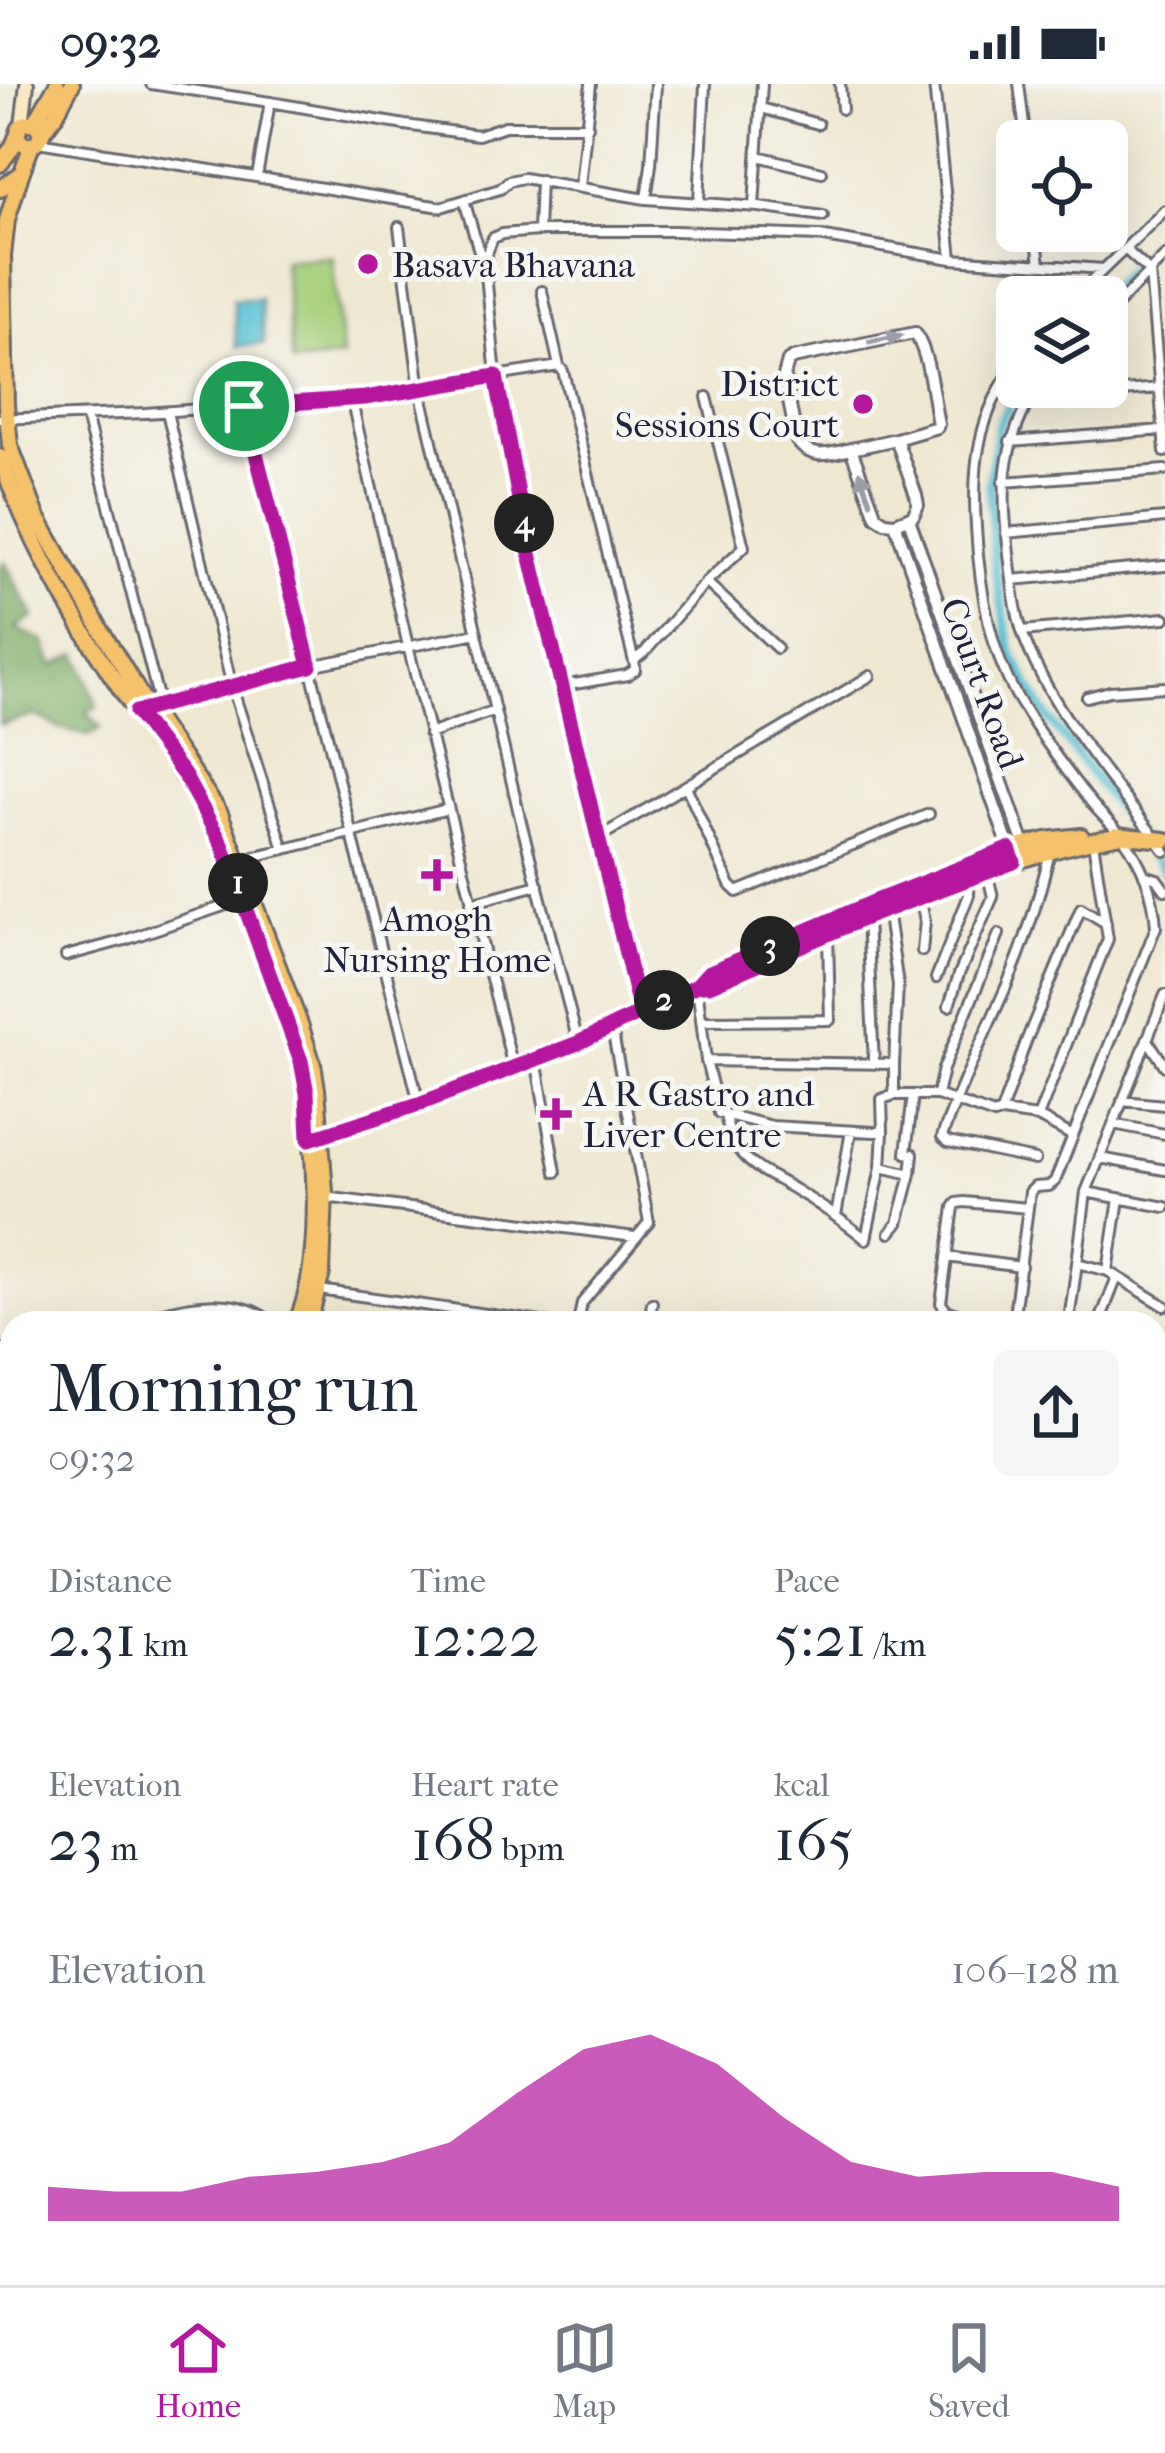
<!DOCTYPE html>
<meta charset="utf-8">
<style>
:root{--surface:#fff;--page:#f6f6f7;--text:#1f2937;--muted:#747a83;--line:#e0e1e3;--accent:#b5179e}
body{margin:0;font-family:"IM FELL French Canon",serif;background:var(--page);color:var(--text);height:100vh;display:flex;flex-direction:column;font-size:45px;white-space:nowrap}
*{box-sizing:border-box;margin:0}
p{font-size:39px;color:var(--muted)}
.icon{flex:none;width:66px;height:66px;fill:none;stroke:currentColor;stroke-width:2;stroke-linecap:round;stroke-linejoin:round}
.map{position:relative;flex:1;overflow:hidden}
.side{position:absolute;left:0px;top:1227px;width:1167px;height:975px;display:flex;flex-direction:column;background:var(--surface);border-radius:36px 36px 0 0;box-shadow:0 12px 48px #0002}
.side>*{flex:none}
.controls{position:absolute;left:996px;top:36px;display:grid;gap:24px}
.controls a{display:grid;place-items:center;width:132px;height:132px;border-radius:18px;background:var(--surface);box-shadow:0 12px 48px #0002;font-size:60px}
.pin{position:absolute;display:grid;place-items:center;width:102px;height:102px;color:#fff;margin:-51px;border:6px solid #fff;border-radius:50%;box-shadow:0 3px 12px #0007}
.km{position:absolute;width:60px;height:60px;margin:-30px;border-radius:50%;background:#222;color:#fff;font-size:33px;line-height:60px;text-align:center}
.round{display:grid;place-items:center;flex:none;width:126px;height:126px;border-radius:18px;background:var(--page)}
.headline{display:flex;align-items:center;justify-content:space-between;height:204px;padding:0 48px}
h1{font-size:66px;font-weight:600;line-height:90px}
.metrics{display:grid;grid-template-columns:repeat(3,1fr);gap:18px;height:204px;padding:12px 48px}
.metrics div{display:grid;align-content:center}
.metrics b{font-size:60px;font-weight:600}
.metrics small{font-size:33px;font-weight:400}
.metrics p{font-size:33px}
.chart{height:336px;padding:24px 48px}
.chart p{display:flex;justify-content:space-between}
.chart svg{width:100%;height:216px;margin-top:12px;fill:var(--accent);opacity:.7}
.status{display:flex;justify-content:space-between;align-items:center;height:84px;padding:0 60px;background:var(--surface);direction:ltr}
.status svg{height:33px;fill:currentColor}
.menu{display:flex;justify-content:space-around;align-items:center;height:168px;border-top:3px solid var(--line);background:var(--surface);font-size:33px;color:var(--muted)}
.menu a{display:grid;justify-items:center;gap:6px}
.menu .current{color:var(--accent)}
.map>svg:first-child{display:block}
.built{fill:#f3d4bf}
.green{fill:#a6d07d;stroke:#64795c;stroke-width:3}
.forest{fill:#84b26c;stroke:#536a54;stroke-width:3}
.water{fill:#5ac2d7;stroke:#3e7289;stroke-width:3}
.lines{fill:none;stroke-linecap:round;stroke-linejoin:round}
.stream{stroke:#5ac2d7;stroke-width:3}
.canal{stroke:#5ac2d7;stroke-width:9}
.minor-casing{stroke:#6a6770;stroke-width:14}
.tertiary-casing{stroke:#6a6770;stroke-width:16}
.secondary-casing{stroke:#6a6770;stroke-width:18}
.primary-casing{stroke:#6a6770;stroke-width:20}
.trunk-casing{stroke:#6a6770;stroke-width:20}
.minor{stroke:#fff;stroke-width:8}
.tertiary{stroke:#fff;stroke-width:10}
.secondary{stroke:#fae7c3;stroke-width:12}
.primary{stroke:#f3c26a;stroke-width:14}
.trunk{stroke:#f3c26a;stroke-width:14}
.rail-casing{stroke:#22223b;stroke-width:8}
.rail{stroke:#f6f6f2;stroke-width:3;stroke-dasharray:9;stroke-linecap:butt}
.oneway{fill:#9c9ca7}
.route-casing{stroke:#fff;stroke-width:24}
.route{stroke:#b5179e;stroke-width:15}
.poi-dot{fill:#b5179e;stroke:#f6f6f2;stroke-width:4.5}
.labels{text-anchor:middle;stroke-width:10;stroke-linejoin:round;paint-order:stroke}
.poi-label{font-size:36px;fill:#22223b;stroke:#f6f6f2;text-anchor:start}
.street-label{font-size:36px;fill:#22223b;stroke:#f6f6f2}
</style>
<div class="status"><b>09:32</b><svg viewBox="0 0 49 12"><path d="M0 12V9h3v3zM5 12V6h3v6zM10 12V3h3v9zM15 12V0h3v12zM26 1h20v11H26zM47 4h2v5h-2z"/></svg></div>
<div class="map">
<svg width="1165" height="2201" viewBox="0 0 1165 2201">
<rect width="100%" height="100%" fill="#f6f6f2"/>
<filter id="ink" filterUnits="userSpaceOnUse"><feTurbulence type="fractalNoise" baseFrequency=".00833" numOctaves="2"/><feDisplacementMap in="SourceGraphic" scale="24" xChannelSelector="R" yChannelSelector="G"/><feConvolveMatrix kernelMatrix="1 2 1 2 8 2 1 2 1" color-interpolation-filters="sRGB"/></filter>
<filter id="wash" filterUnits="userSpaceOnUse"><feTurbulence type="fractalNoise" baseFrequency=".004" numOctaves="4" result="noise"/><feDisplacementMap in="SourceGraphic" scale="48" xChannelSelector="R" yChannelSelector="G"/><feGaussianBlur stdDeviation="2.7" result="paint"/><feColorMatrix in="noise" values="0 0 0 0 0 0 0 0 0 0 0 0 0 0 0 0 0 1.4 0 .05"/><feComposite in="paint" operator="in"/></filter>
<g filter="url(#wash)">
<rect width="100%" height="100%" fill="#efe8d1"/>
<!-- built -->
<path class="built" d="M814,2190H947L954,2201H813L808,2192Z"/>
<!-- green -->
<path class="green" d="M332,172L342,273L293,279L283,176Z"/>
<!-- forest -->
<path class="forest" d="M4,477L34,533L16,544L44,557L53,582L78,570L97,622L87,628L101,644L89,651L58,643L35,631L0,641V486Z"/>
<!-- water -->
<path class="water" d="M260,215L264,260L237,263L233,216Z"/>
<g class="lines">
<!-- stream -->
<path class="stream" d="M55,2190L56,2201
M311,2201L313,2190"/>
<!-- canal -->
<path class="canal" d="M1101,213L1165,149
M1018,303L998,342L989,400L995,485L1011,568L1042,625L1165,788"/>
</g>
</g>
<g filter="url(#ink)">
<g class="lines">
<defs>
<path id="minor" d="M151,0L270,18
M840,0L842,25
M934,0L952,175
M1019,0L1026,57
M761,24L818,40
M38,58L441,123L500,105L509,97L523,94L646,115L759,123L823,132
M758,72L822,88
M257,93L270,18L405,41L478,51L505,42H588
M540,96L538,147L502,150L493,154L487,169L486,190L496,292L527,453L640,927
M580,102L591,0
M646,115L651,81L656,0
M464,116L484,184
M699,117L705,0
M754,122L762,0
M399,143L420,306L521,738L578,958
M538,147H674L819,152L952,175L1104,185
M1036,147L1040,180
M1126,166L1150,188L1165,368
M542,207L559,282
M1075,213L1165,126
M1107,231L1165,172
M1037,303C1004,357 1000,399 1008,461C1012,494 1014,530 1027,561C1055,631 1119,705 1165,767
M1072,311L1160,304
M351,314L408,562L513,983
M245,322L419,1019
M167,328L232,603L284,765
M86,332L160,621
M0,335L145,329L365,313L559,282L563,287L635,582V586L627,591L563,602
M1010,358L1163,346
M1003,398L1165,386
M1006,449L1165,434
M1012,496L1165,482
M706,498L777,564
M1022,547L1165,534
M634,576L645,568L706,498L744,463L707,313
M1087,613L1110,607L1165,603
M152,626L310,582L477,549
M429,650L495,626
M686,702L730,801L737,808L929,730
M598,754L870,592
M1093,758L1108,855L1038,1033L1001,1028L1027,955L1081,824L1106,839
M240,776L448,725
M1144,791L1157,795L1165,806
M920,812L925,837L922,867
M471,819L538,801
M867,834L874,980
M66,872L125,856L244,815
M936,894L969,811V795
M697,902L706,977L894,980L898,901L887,825
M1165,911L1086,1108L1165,1123
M949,922L959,890L993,813L987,788
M701,937L830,936L828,851
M1147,955L1165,982
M536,975L556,1088
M706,977L719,1029L772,1042L874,1048H883L882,1015L894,1011V980
M894,1011H937L994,1031L1001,1028
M937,1011L943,985L999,850
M1122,1017L1165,1021
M725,1030C732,1076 758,1084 794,1105C819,1120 843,1137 866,1155L881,1083
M1038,1033L1071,1051
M1113,1040L1165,1050
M883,1048L881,1083L911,1090L913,1070L906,1069L913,1011
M1100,1074L1165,1086
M1035,1076L948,1058L942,1053C960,1001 984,953 1006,903C1025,860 1039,814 1050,768
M1086,1108L1077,1179L1108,1187L1119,1115
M325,1113L635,1153
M836,1132L851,1047
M890,1149L898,1139L911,1090
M947,1173L1021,1183
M1108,1187L1165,1222
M319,1206L548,1239
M579,1236L598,1239
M124,1239C163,1228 210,1211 250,1226C259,1229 267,1235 276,1239
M578,1239L582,1219L649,1138L612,945
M649,1239L652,1219
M983,1239L946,1226L941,1219L954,1123L957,1119L964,1118L1028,1124
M1013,1239L1030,1108L1035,1103L1049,1102L1055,1097L1156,843C1154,809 1142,778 1121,751C1111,739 1099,729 1090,717C1064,684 1037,647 1016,611C988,562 979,499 976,443C972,380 978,330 1017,278
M1072,1239L1069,1236L1077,1179
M1099,1239L1117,1193
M0,1265H12
M1155,1269L1165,1274
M0,1308L12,1316
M1155,1339L1165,1344
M0,1508L12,1530
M0,1613L12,1637
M1155,1637H1165
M1155,1672L1165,1671
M0,1695L5,1705L12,1703
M0,1726L12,1728
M1155,1755H1165
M1155,1796H1165
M1155,1814H1165
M0,1824L12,1827
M1155,1837H1165
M1155,1871L1165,1870
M1155,1899L1165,1898
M12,1911L3,1914L12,1938
M1164,1944L1165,1930
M1155,1987L1165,1986
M1155,2045H1165
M1155,2132L1165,2130
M24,2190L26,2201
M339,2190L340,2201
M598,2190L601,2201
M726,2190L729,2201
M194,2199L210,2201"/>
<path id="tertiary" d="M851,365C830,370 812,377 797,357L784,292L788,277L793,274L915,249C930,273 932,311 938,340L937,343L896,355
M909,435L1026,766
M895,439L913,432L918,421L916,411L896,355L851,365L876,432L885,438L895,439L1011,769
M456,2190L459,2201"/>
<path id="secondary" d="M22,41L27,0
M1155,1586L1165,1593
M0,2079L12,2085
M0,2098L12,2104
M128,2190L139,2201
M151,2190L162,2201"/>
<path id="primary" d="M21,90L7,136L3,172L6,321L10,361L37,432L101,546L144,617L220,729L300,940L313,980L317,1005L325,1107L322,1189L309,1239
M0,373C28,457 78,543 128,616C153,654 183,688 206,729C248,804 273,896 301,977C314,1047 326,1174 296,1239
M1115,751L1165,756
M697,901L708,889L876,817L1005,766L1046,756L1081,752
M314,1054L419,1020L578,959L697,901H709C842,843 977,778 1121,751
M0,1279L12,1281
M954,2190L960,2201
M968,2190L975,2201"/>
<path id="trunk" d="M18 50a11 11 0 1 1 22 0a11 11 0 1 1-22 0Z
M34,40L57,0
M39,54L55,32L72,0
M0,80L12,64L18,50
M0,105L21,90L32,61"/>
</defs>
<!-- minor casing -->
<use href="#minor" class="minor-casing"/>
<!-- tertiary casing -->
<use href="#tertiary" class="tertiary-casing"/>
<!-- secondary casing -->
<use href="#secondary" class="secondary-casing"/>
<!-- primary casing -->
<use href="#primary" class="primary-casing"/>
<!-- trunk casing -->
<use href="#trunk" class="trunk-casing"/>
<!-- minor -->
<use href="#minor" class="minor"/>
<!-- tertiary -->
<use href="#tertiary" class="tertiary"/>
<!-- secondary -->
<use href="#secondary" class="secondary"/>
<!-- primary -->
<use href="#primary" class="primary"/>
<!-- trunk -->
<use href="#trunk" class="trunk"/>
<defs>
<path id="rail" d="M0,1406L12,1422
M362,2190L365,2201"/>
</defs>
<!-- rail casing -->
<use href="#rail" class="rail-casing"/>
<!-- rail -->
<use href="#rail" class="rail"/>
</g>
<!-- one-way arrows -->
<defs><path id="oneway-solid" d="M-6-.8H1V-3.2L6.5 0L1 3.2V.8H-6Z" transform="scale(3)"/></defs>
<g class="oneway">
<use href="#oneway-solid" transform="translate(885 255) rotate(-11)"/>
<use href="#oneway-solid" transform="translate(865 403) rotate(-110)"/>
</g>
</g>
<g class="lines" filter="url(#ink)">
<defs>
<path id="route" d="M244,322L310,582L136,628L184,691L222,760L301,977L307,1009L309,1055L419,1020L578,959L697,901H709L867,833L1014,778L1009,765L876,817L708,889L697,901L640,928L526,453L496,292L365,314L244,322"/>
</defs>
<!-- route casing -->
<use href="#route" class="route-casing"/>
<!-- route -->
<use href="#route" class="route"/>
</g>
<!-- markers -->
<g class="poi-dot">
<circle cx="368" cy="180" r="12"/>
<circle cx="863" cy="320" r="12"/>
<path d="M431 773h12v12h12v12h-12v12h-12v-12h-12v-12h12z"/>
<path d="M550 1012h12v12h12v12h-12v12h-12v-12h-12v-12h12z"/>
</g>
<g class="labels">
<!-- poi labels -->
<g class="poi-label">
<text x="392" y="193">Basava Bhavana</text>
<text x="839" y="312" text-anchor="end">District<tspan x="839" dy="41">Sessions Court</tspan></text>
<text x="437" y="847" text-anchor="middle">Amogh<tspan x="437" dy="41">Nursing Home</tspan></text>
<text x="583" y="1022">A R Gastro and<tspan x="583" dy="41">Liver Centre</tspan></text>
</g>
<!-- street labels -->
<g class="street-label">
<text transform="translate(983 599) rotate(70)" y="13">Court Road</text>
</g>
</g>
</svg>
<div class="controls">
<a><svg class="icon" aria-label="locate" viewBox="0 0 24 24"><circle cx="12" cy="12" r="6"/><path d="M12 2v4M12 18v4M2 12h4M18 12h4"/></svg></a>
<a><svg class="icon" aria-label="layers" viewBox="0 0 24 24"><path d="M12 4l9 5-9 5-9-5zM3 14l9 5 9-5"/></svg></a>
</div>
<div class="pin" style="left:244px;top:322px;background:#1e9e55"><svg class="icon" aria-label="arrive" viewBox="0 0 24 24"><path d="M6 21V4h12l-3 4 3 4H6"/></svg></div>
<b class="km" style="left:238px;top:799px">1</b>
<b class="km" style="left:664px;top:916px">2</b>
<b class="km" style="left:770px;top:862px">3</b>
<b class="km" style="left:524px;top:439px">4</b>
<section class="side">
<div class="headline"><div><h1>Morning run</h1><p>09:32</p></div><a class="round"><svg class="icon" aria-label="share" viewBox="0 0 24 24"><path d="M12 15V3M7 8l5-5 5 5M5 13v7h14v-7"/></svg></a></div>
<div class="metrics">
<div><p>Distance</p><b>2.31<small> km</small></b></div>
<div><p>Time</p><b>12:22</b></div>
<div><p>Pace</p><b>5:21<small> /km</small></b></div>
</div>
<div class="metrics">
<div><p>Elevation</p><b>23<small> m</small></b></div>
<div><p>Heart rate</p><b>168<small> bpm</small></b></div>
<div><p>kcal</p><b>165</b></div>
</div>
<div class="chart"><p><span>Elevation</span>106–128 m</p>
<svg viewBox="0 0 160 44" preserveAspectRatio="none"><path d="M0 44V37L10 38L20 38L30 35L40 34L50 32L60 28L70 18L80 9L90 6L100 12L110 23L120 32L130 35L140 34L150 34L160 37V44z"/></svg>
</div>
</section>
</div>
<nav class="menu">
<a class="current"><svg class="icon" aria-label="home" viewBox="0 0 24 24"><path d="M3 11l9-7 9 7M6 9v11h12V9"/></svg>Home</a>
<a><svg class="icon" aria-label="map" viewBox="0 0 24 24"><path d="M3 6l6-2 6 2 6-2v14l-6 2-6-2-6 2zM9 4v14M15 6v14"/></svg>Map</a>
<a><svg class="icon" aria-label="saved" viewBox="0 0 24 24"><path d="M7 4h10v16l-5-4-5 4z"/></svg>Saved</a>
</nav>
